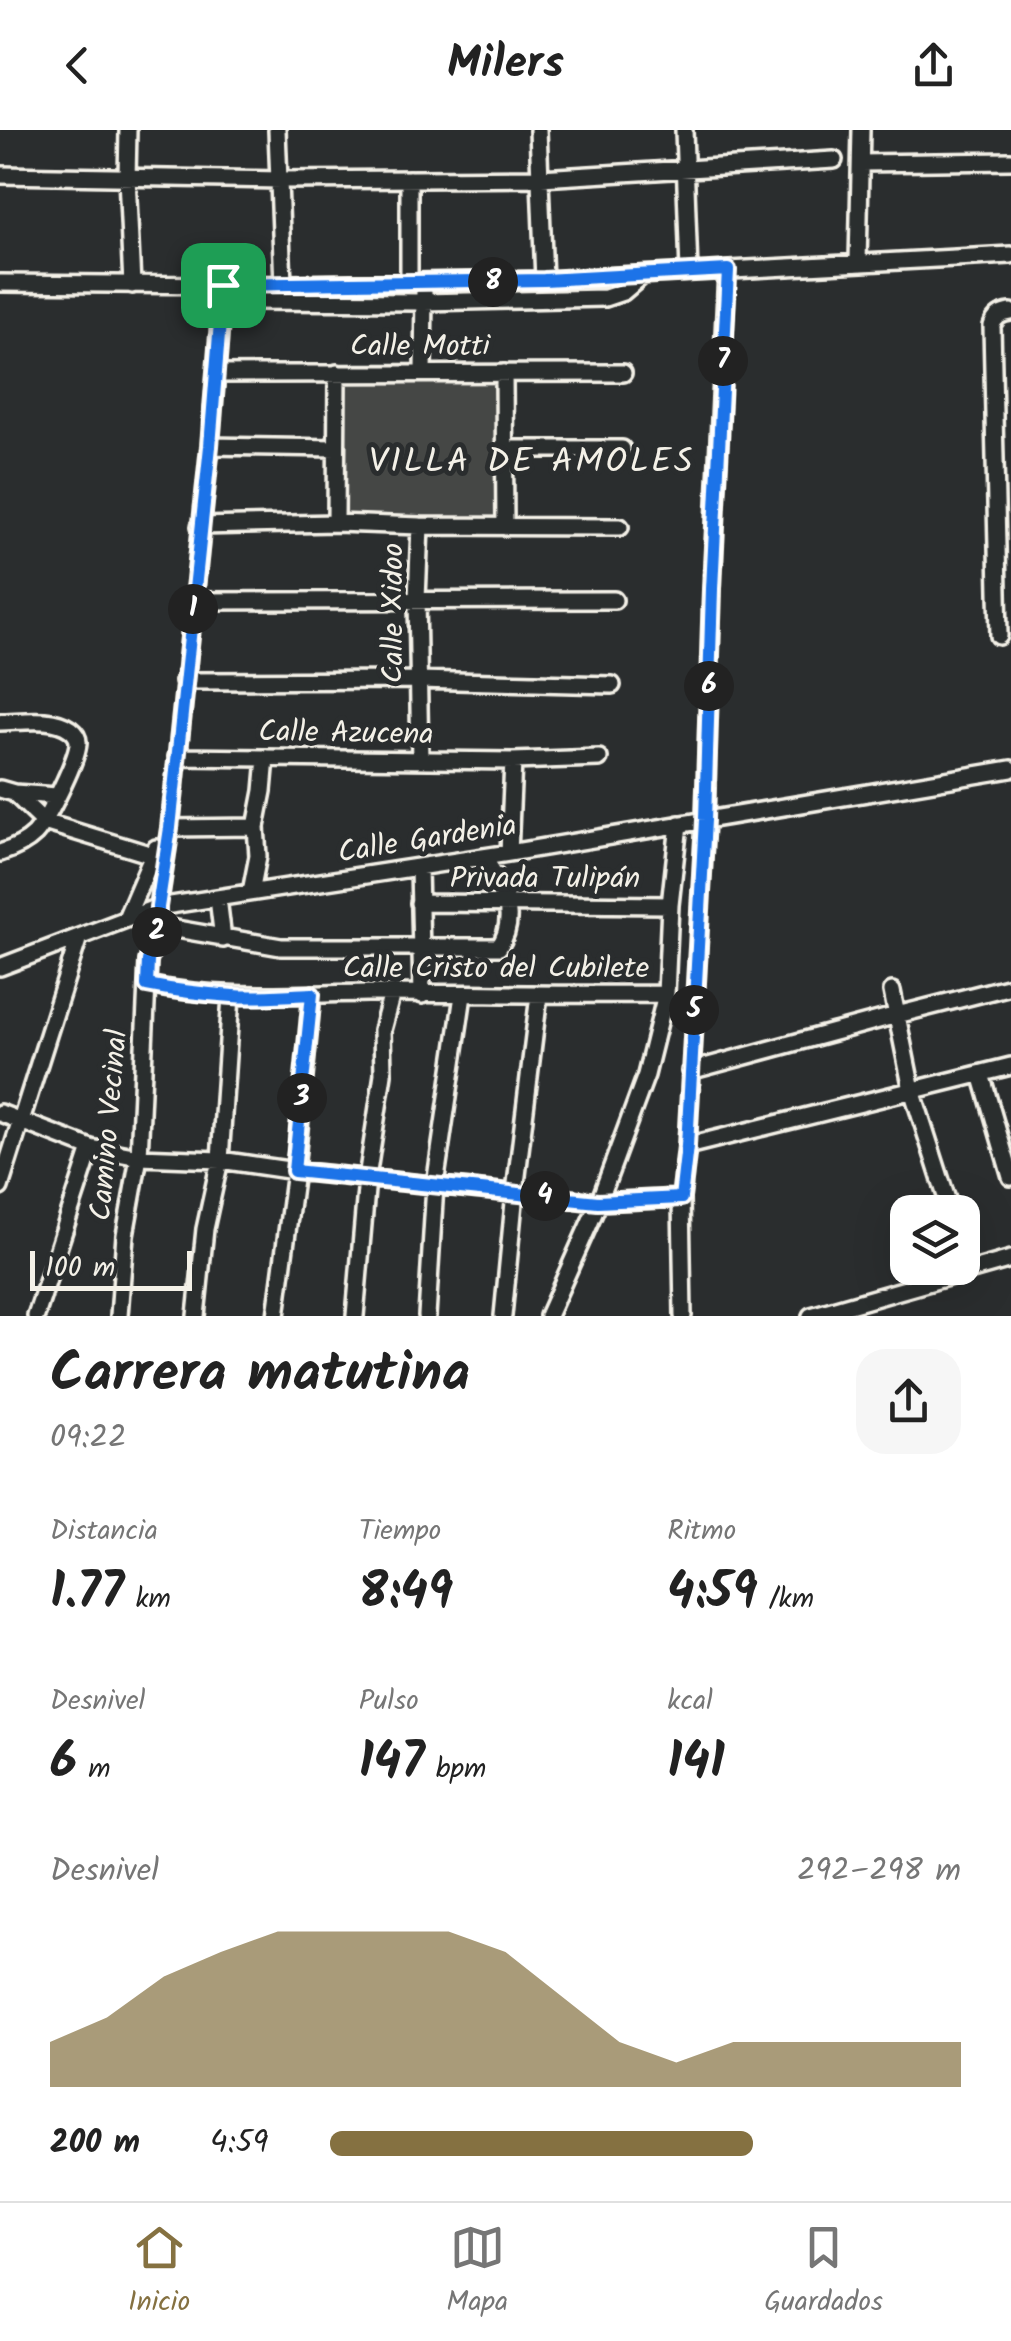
<!DOCTYPE html>
<html lang="es">
<meta charset="utf-8">
<style>
:root{--surface:#fff;--page:#f6f6f6;--text:#222;--muted:#767676;--line:#e0e0e0;--accent:#857141}
body{margin:0;font-family:Kalam,sans-serif;background:var(--page);color:var(--text);height:100vh;display:flex;flex-direction:column;font-size:38px;white-space:nowrap}
*{box-sizing:border-box;margin:0}
p{font-size:32px;color:var(--muted)}
.icon{flex:none;width:55px;height:55px;fill:none;stroke:currentColor;stroke-width:2;stroke-linecap:round;stroke-linejoin:round}
.map{position:relative;height:1186px;overflow:hidden}
.side{display:flex;flex-direction:column;background:var(--surface);flex:1}
.side>*{flex:none}
.controls{position:absolute;left:890px;top:1065px;display:grid;gap:20px}
.controls a{display:grid;place-items:center;width:90px;height:90px;border-radius:20px;background:var(--surface);box-shadow:0 10px 40px #0002;font-size:50px}
.scale{position:absolute;left:30px;bottom:25px;width:162px;box-sizing:border-box;padding-left:10px;border:5px solid #f4f1e8;border-top:0;font-size:28px;line-height:35px;white-space:nowrap;color:#f4f1e8;-webkit-text-stroke:8px #2a2d2e;paint-order:stroke}
.pin{position:absolute;display:grid;place-items:center;width:85px;height:85px;color:#fff;margin:-42px;border-radius:20px;box-shadow:0 5px 15px #0006}
.km{position:absolute;width:50px;height:50px;margin:-25px;border-radius:50%;background:#222;color:#fff;font-size:28px;line-height:50px;text-align:center}
.round{display:grid;place-items:center;flex:none;width:105px;height:105px;border-radius:30px;background:var(--page)}
.overview{display:flex;align-items:center;justify-content:space-between;height:170px;padding:0 50px}
h1{font-size:55px;font-weight:600;line-height:75px}
.stats{display:grid;grid-template-columns:repeat(3,1fr);gap:15px;height:170px;padding:10px 50px}
.stats div{display:grid;align-content:center}
.stats b{font-size:50px;font-weight:600}
.stats small{font-size:28px;font-weight:400}
.stats p{font-size:28px}
.chart{height:280px;padding:20px 50px}
.chart p{display:flex;justify-content:space-between}
.chart svg{width:100%;height:180px;margin-top:10px;fill:var(--accent);opacity:.7}
ul{padding:0 50px;list-style:none;font-size:32px}
li{display:grid;grid-template-columns:160px 120px 1fr;align-items:center;height:75px}
li i{height:25px;border-radius:12px;background:var(--accent)}
header{display:flex;justify-content:space-between;align-items:center;height:130px;padding:0 50px;background:var(--surface);font-size:45px;font-weight:600}
.dock{display:flex;justify-content:space-around;align-items:center;height:140px;border-top:2px solid var(--line);background:var(--surface);font-size:28px;color:var(--muted)}
.dock a{display:grid;justify-items:center;gap:5px}
.dock .current{color:var(--accent)}
.map>svg:first-child{display:block}
.green{fill:#444645;stroke:#9c9c96;stroke-width:2.5}
.lines{fill:none;stroke-linecap:round;stroke-linejoin:round}
.minor-casing{stroke:#f4f1e8;stroke-width:22}
.minor{stroke:#2a2d2e;stroke-width:15}
.route-casing{stroke:#fff;stroke-width:20}
.route{stroke:#1a73e8;stroke-width:12}
.labels{text-anchor:middle;stroke-width:10;stroke-linejoin:round;paint-order:stroke}
.street-label{font-size:30px;fill:#f4f1e8;stroke:#2a2d2e}
.quarter-label{font-size:35px;letter-spacing:2.5px;fill:#f4f1e8;stroke:#2a2d2e}
</style>
<header><svg class="icon" aria-label="back" viewBox="0 0 24 24"><path d="M15 5l-7 7 7 7"/></svg>Milers<svg class="icon" aria-label="share" viewBox="0 0 24 24"><path d="M12 15V3M7 8l5-5 5 5M5 13v7h14v-7"/></svg></header>
<div class="map">
<svg width="1011" height="1186" viewBox="0 0 1011 1186">
<rect width="100%" height="100%" fill="#2a2d2e"/>
<filter id="ink" filterUnits="userSpaceOnUse"><feTurbulence type="fractalNoise" baseFrequency=".01" numOctaves="2"/><feDisplacementMap in="SourceGraphic" scale="20" xChannelSelector="R" yChannelSelector="G"/><feConvolveMatrix kernelMatrix="1 2 1 2 8 2 1 2 1" color-interpolation-filters="sRGB"/></filter>
<g filter="url(#ink)">
<!-- green -->
<path class="green" d="M344,252H495L496,387L342,388Z"/>
<g class="lines">
<defs>
<path id="minor" d="M128,0L127,47L132,155
M277,0L283,154
M538,0L544,150
M684,0L689,142
M861,33L1011,31
M0,45L280,50L541,48L834,30
M858,132L861,0
M0,153L223,155L544,150L1011,125
M409,153V49
M221,171L424,172L605,168L623,162L643,145
M423,243L424,162
M504,243L505,397
M216,244L623,243
M210,316L336,318
M506,319H622
M336,393L337,243
M200,396L336,393L420,396L620,397
M420,396L417,469L420,630
M193,471L614,470
M999,506L992,196C995,187 1001,183 1011,182
M184,551L418,550L612,555
M0,592C20,592 53,586 70,599C74,602 78,606 78,612C79,627 46,692 35,704C25,714 13,719 0,723
M177,627L513,631L599,628
M0,659L14,663L57,666
M14,663L44,692L152,725
M170,698L256,697
M509,723L513,631
M419,738L422,865
M251,762L258,726L256,697L263,661L266,628
M218,768L223,809
M419,773L670,775
M126,788L156,718
M159,796L281,817H499C519,787 503,752 482,727
M0,837L158,777L509,723L1011,639
M147,855C221,870 292,864 368,863C467,863 566,865 666,864
M892,861L912,960L951,1082
M690,941L897,885L1011,856
M981,944L1011,1047
M0,983L91,1018L139,1027L220,1030L295,1041L599,1072L681,1068
M687,1016L1011,936
M0,1057L79,807
M962,1120L969,1141
M36,1186L91,1018
M119,1186L125,1105L139,1027L148,831L159,796L158,777L170,698L210,316L223,155
M196,1186L205,1099L220,1030L231,866
M276,1186L295,1041L312,864
M355,1186L367,1048L383,944L382,900L392,863
M427,1186L435,1055L463,865
M503,1186L515,1062L539,865
M548,1186L599,1072L646,945L666,864L670,775L679,694
M683,1186L681,1068L687,1016L705,690L712,459L727,141
M811,1186L1011,1129"/>
</defs>
<!-- minor casing -->
<use href="#minor" class="minor-casing"/>
<!-- minor -->
<use href="#minor" class="minor"/>
</g>
</g>
<g class="lines" filter="url(#ink)">
<defs>
<path id="route" d="M728,140L712,459L705,690L687,1016L681,1068L598,1072L294,1041L312,864C286,865 258,868 233,866C204,864 176,861 147,855L148,831L158,796V777L170,698L210,316L223,155L544,150Z"/>
</defs>
<!-- route casing -->
<use href="#route" class="route-casing"/>
<!-- route -->
<use href="#route" class="route"/>
</g>
<g class="labels">
<!-- street labels -->
<g class="street-label">
<text x="420" y="225">Calle Motti</text>
<text transform="translate(392 483) rotate(-90)" y="10">Calle Xidoo</text>
<text transform="translate(346 602) rotate(1)" y="10">Calle Azucena</text>
<text transform="translate(427 708) rotate(-9)" y="10">Calle Gardenia</text>
<text x="545" y="757">Privada Tulipán</text>
<text x="496" y="847">Calle Cristo del Cubilete</text>
<text transform="translate(108 995) rotate(-85)" y="10">Camino Vecinal</text>
</g>
<!-- quarter labels -->
<g class="quarter-label">
<text x="532" y="342">VILLA DE AMOLES</text>
</g>
</g>
</svg>
<div class="controls">
<a><svg class="icon" aria-label="layers" viewBox="0 0 24 24"><path d="M12 4l9 5-9 5-9-5zM3 14l9 5 9-5"/></svg></a>
</div>
<div class="scale">100 m</div>
<div class="pin" style="left:223px;top:155px;background:#1e9e55"><svg class="icon" aria-label="arrive" viewBox="0 0 24 24"><path d="M6 21V4h12l-3 4 3 4H6"/></svg></div>
<b class="km" style="left:193px;top:479px">1</b>
<b class="km" style="left:157px;top:802px">2</b>
<b class="km" style="left:302px;top:968px">3</b>
<b class="km" style="left:545px;top:1066px">4</b>
<b class="km" style="left:694px;top:880px">5</b>
<b class="km" style="left:709px;top:556px">6</b>
<b class="km" style="left:723px;top:231px">7</b>
<b class="km" style="left:493px;top:152px">8</b>
</div>
<section class="side">
<div class="overview"><div><h1>Carrera matutina</h1><p>09:22</p></div><a class="round"><svg class="icon" aria-label="share" viewBox="0 0 24 24"><path d="M12 15V3M7 8l5-5 5 5M5 13v7h14v-7"/></svg></a></div>
<div class="stats">
<div><p>Distancia</p><b>1.77<small> km</small></b></div>
<div><p>Tiempo</p><b>8:49</b></div>
<div><p>Ritmo</p><b>4:59<small> /km</small></b></div>
</div>
<div class="stats">
<div><p>Desnivel</p><b>6<small> m</small></b></div>
<div><p>Pulso</p><b>147<small> bpm</small></b></div>
<div><p>kcal</p><b>141</b></div>
</div>
<div class="chart"><p><span>Desnivel</span>292–298 m</p>
<svg viewBox="0 0 160 44" preserveAspectRatio="none"><path d="M0 44V33L10 27L20 17L30 11L40 6L50 6L60 6L70 6L80 11L90 22L100 33L110 38L120 33L130 33L140 33L150 33L160 33V44z"/></svg>
</div>
<ul>
<li><b>200 m</b>4:59<i style="width:67%"></i></li>
</ul>
</section>
<nav class="dock">
<a class="current"><svg class="icon" aria-label="home" viewBox="0 0 24 24"><path d="M3 11l9-7 9 7M6 9v11h12V9"/></svg>Inicio</a>
<a><svg class="icon" aria-label="map" viewBox="0 0 24 24"><path d="M3 6l6-2 6 2 6-2v14l-6 2-6-2-6 2zM9 4v14M15 6v14"/></svg>Mapa</a>
<a><svg class="icon" aria-label="saved" viewBox="0 0 24 24"><path d="M7 4h10v16l-5-4-5 4z"/></svg>Guardados</a>
</nav>
